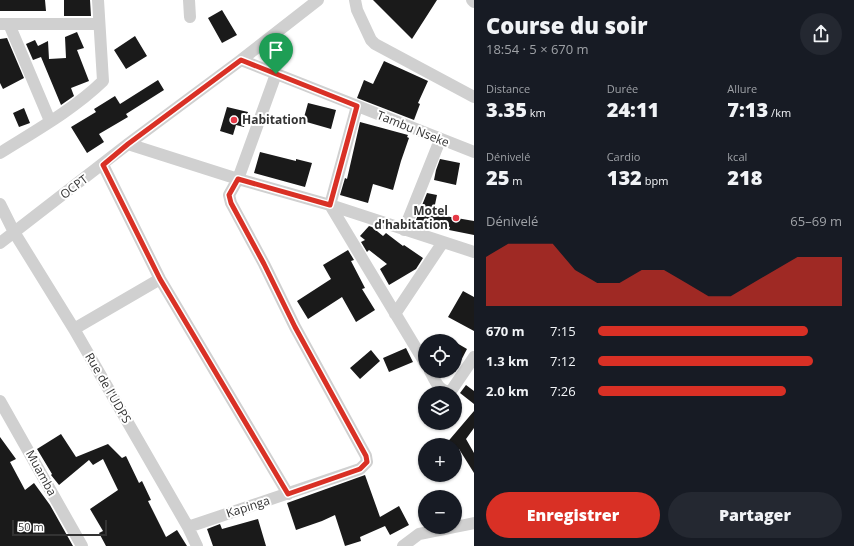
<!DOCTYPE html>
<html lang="fr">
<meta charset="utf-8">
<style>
:root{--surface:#171b24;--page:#242831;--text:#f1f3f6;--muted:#9ea1a6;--accent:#d93025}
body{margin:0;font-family:"Open Sans",sans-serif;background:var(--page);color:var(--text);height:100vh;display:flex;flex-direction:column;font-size:15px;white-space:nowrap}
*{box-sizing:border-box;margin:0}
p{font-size:13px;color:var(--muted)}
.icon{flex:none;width:22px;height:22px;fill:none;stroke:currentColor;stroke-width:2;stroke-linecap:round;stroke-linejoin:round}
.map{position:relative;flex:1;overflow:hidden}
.side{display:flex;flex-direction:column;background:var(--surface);width:380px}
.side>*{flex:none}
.buttons{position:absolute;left:418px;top:334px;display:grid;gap:8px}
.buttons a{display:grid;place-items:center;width:44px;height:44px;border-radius:50%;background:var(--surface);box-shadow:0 1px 3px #0004;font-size:20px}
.scale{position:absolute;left:12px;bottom:10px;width:95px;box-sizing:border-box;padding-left:4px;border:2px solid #333;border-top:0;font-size:11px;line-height:14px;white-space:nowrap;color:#333;-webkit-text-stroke:3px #fff;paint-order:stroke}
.pin{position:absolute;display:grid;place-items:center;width:34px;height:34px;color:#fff;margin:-41px -17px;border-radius:50% 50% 50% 0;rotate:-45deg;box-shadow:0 0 4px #0007}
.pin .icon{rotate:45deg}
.round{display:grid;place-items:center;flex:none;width:42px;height:42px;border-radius:21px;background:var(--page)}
.head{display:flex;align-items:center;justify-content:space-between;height:68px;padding:0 12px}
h1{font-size:22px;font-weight:800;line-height:30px}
.stats{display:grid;grid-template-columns:repeat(3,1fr);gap:6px;height:68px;padding:4px 12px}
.stats div{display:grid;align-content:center}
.stats b{font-size:20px;font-weight:800}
.stats small{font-size:11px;font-weight:400}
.stats p{font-size:11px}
.chart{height:112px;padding:8px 12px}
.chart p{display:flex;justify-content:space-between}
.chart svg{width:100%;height:72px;margin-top:4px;fill:var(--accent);opacity:.7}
.button{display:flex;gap:8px;margin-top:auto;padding:8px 12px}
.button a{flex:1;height:46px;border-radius:24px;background:var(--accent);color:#fff;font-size:16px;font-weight:800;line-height:46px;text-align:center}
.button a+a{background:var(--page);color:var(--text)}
ul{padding:0 12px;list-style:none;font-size:13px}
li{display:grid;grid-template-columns:64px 48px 1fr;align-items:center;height:30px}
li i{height:10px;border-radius:5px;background:var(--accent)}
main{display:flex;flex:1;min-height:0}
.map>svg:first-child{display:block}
.building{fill:#1a1a1a}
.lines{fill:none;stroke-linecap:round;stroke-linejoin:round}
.street{stroke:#d0d0d0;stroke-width:12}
.route-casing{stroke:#fff;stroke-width:8}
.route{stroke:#d93025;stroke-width:5}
.poi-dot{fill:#e63946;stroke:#fff;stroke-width:1.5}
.labels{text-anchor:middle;stroke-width:4;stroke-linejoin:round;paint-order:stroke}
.poi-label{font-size:12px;font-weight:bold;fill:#333;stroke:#fff;text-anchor:start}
.street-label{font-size:12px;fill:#333;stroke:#fff}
</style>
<main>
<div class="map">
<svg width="474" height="546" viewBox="0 0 474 546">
<rect width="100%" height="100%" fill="#fff"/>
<!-- building -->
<path class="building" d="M0,0H45L46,11H0Z
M64,0H90L91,16H64Z
M373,0H437L412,39Z
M222,10L237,35L222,43L208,18Z
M77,32L84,48L77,50L89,81L71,88L74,96L61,105L41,57L33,60L26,44L35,40L38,46L48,41L49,59L66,58L65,37Z
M135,36L147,56L126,69L114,50Z
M7,38L24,78L3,89L0,83V39Z
M384,61L428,81L418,103L420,104L414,120L357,98L364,80L373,84Z
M158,80L164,90L126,114L128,117L99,134L104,142L87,153L71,127L96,112L94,109L115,96L120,104Z
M308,103L336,110L331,129L303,121Z
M227,107L248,112L244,127L236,125L233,135L220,131Z
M24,108L30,123L19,127L13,113Z
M360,122L408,135L407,137L409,138L401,161L393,190L373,184L368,203L340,195L345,178L347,179Z
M260,152L296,161V159L312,163L305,187L254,173Z
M440,159L460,163L456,185L434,180L436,170Z
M427,193L437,195L433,214L474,221V235L449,230L450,227L416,220Z
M369,226L372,227L383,236L386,233L403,246L404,245L423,258L416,269L389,285L380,269L387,264L369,250L367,252L361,242L365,240L360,236Z
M348,250L354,260L351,261L365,288L362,289L375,310L356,322L342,297L308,319L297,301L331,279L323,265Z
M463,291L474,297V331L448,317Z
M455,342L467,349L455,372Z
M406,348L413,362L389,372L383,358Z
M371,350L380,361L360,379L350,368Z
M466,385L474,391V404L460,393Z
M474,411V428L466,439L474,453V473L459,449L455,451V445H445Z
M61,434L76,457L108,444L122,458L126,456L139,483L142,481L151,500L148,501L166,537L177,530L187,546H106L99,533L103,531L90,509L118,490L103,459L93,465L89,460L59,485L51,475L52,474L37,449Z
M0,437L16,459L10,462L25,490L34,483L50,505L73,546H0Z
M365,475L380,517L399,506L409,525L390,535L385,526L360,537L361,541L345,546L335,515L322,521L296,530L287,503Z
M258,519L266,546H213L207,529L220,524L222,529Z"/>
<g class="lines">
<!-- street -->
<path class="street" d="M189,0L190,17
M355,0L357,10L371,40L375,44L474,97
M472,0L474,2
M0,24H99
M9,24L50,121
M241,60L474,152
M357,106L330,205L425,363
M128,144L238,179L330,205L474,252
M0,153C35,131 73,110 103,81L98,0
M103,165L160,279L288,494
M0,204L14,232L74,329L188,527L197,546
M404,230L440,140
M0,243L128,144L241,60L318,0
M395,314L443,242
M74,329L160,279
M430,371C435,380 439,393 451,391L474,357
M0,401L82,546
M188,527L360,469L367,462L366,456L295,327L264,264L231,203L229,195L238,179L276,74
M455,527L474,523
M403,546L419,534L454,527"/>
</g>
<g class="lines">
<defs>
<path id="route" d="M241,60L357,106L330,205L238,179L229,195L231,203L264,264L295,327L366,456L367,462L360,469L288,494L160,279L103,165L128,144Z"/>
</defs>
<!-- route casing -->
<use href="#route" class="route-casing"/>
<!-- route -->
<use href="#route" class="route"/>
</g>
<!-- markers -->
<g class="poi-dot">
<circle cx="234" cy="120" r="4"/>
<circle cx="456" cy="218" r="4"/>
</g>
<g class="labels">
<!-- poi labels -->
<g class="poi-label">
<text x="242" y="124">Habitation</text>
<text x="448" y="215" text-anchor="end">Motel<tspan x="448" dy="14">d'habitation</tspan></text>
</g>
<!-- street labels -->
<g class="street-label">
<text transform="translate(413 129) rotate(22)" y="4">Tambu Nseke</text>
<text transform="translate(74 187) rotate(-37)" y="4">OCPT</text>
<text transform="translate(108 388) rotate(60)" y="4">Rue de l'UDPS</text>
<text transform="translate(41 473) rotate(61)" y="4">Muamba</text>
<text transform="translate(248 507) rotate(-18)" y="4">Kapinga</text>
</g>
</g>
</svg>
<div class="buttons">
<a><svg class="icon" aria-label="locate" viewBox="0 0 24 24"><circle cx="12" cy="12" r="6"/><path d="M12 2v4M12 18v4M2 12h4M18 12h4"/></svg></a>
<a><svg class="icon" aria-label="layers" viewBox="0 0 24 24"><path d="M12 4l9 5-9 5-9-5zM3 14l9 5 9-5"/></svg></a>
<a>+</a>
<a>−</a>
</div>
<div class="scale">50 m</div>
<div class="pin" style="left:276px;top:74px;background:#1e9e55"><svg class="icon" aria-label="arrive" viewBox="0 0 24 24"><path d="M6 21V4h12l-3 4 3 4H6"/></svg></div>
</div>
<section class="side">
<div class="head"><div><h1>Course du soir</h1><p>18:54 · 5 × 670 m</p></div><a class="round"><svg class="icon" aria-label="share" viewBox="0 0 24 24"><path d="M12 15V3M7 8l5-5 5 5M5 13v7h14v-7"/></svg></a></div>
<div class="stats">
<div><p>Distance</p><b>3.35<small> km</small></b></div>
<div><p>Durée</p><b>24:11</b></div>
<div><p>Allure</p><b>7:13<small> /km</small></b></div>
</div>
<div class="stats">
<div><p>Dénivelé</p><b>25<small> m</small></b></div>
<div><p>Cardio</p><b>132<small> bpm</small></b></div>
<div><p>kcal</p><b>218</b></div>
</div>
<div class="chart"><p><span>Dénivelé</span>65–69 m</p>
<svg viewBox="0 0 160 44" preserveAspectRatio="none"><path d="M0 44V14L10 6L20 6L30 6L40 22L50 30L60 30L70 22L80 22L90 30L100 38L110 38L120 30L130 22L140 14L150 14L160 14V44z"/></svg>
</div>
<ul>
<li><b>670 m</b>7:15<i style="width:86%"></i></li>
<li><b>1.3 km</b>7:12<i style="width:88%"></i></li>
<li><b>2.0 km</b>7:26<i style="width:77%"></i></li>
</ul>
<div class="button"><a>Enregistrer</a><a>Partager</a></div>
</section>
</main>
